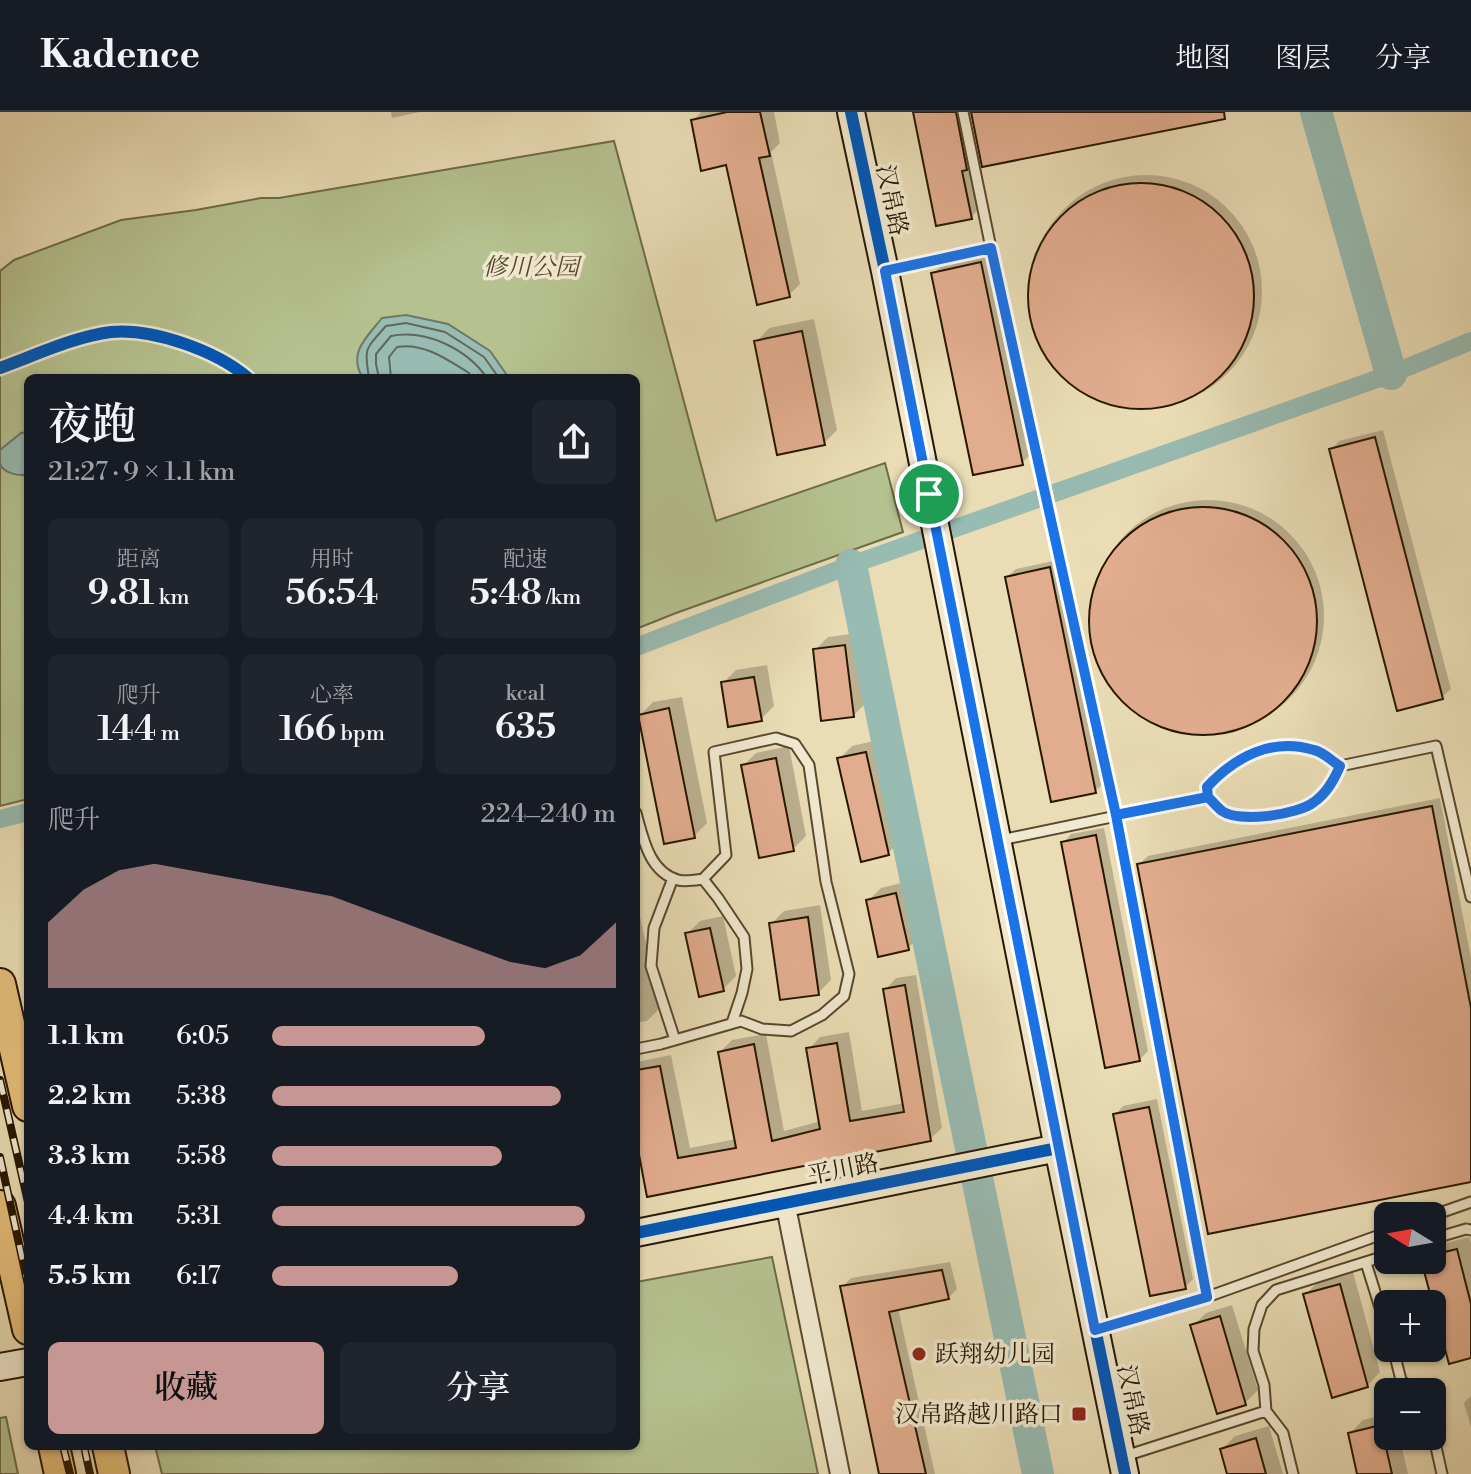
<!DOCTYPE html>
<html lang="zh">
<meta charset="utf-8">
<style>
:root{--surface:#171b24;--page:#20242c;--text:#f1f3f6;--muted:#9ea1a6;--line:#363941;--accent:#c59692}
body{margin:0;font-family:"Libre Bodoni","Noto Serif SC",serif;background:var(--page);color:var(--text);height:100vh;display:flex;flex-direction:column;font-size:30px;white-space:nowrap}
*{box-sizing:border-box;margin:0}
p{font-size:26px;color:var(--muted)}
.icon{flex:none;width:44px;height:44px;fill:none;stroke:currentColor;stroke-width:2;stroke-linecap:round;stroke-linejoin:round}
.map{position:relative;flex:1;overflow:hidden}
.panel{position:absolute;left:24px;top:262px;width:616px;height:1076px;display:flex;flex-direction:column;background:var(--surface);border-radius:12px;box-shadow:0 2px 6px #0004}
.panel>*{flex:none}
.needle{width:52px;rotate:281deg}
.fabs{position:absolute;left:1374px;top:1090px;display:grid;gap:16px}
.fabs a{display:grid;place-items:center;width:72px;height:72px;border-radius:12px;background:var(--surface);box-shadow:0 2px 6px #0004;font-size:40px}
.pin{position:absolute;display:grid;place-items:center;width:68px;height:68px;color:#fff;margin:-34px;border:4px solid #fff;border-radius:50%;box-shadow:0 2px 8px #0007}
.round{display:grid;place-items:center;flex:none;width:84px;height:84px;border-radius:12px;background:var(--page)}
.headline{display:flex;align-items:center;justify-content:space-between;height:136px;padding:0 24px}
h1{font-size:44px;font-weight:600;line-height:60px}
.stats{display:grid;grid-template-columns:repeat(3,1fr);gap:12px;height:136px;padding:8px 24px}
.stats div{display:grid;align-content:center;border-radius:12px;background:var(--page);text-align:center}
.stats b{font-size:34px;font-weight:600}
.stats small{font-size:22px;font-weight:400}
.stats p{font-size:22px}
.chart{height:224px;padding:16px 24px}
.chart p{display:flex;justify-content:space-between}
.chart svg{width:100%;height:144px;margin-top:8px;fill:var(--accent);opacity:.7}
.cta{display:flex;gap:16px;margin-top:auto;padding:16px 24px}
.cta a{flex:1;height:92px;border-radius:12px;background:var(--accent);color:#111;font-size:32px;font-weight:600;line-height:92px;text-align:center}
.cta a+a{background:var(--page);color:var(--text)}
ul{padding:0 24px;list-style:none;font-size:26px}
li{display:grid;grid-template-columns:128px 96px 1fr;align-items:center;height:60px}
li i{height:20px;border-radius:10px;background:var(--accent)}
header{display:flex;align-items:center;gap:48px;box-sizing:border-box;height:112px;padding:0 40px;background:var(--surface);border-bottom:2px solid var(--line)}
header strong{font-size:38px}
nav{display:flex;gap:44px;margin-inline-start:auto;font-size:28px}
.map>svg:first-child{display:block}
.green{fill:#b5c28f;stroke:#6e6c48;stroke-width:2}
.water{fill:#98bbb2;stroke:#6b796b;stroke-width:2}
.shadow{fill:#0003}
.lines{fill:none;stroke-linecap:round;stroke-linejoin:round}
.shore{stroke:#606959;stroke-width:2}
.canal{stroke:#98bbb2;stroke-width:18}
.river{stroke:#98bbb2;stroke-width:32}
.building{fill:#e2ad8f;stroke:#271700;stroke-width:2}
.lane-casing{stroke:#58482d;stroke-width:13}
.street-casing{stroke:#58482d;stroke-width:22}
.secondary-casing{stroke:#271700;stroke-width:30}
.primary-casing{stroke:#271700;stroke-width:34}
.lane{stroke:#f1e9cf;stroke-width:9}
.street{stroke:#f1e9cf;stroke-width:18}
.secondary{stroke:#f1e9cf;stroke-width:26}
.primary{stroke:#e5be7a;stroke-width:30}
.rail-casing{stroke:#271700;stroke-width:8}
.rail{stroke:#f1e9cf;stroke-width:5;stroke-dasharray:15;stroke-linecap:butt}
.cycleway-casing{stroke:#f1e9cf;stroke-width:17}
.cycleway{stroke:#0057b8;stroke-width:12}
.route-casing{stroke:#fff;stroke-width:16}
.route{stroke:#1a73e8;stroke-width:10}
.poi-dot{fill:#8f2418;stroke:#f1e9cf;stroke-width:3}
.labels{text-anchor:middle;stroke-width:7;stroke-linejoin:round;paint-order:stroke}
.street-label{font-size:24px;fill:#271700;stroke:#f1e9cf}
.park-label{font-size:24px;font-style:italic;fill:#524a2b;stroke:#f1e9cf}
.poi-label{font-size:24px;fill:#271700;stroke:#f1e9cf;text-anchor:start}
</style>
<header>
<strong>Kadence</strong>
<nav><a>地图</a><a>图层</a><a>分享</a></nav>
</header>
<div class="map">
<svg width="1471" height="1362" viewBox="0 0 1471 1362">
<rect width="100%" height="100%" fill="#eaddb5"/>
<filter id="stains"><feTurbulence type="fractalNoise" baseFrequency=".0025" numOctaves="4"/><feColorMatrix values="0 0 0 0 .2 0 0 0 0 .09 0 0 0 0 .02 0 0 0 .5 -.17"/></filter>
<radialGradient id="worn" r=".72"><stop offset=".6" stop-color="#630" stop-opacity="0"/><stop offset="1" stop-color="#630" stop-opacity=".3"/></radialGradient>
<!-- green -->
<path class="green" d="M614,29L716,409L885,351L903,420L676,501L636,517V266H28V687L0,694V159L14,148L121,108L196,98L261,86H279Z
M772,1145L818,1362H162L155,1334H636V1170Z
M6,1305L18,1362H0V1306Z"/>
<!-- water -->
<path class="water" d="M406,203L448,212L490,239L509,266H363C347,241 367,225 382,206Z
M28,320V362C20,365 2,361 0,351C0,347 0,342 0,338L21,321Z"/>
<!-- shadow -->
<path class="shadow" d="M391,0H420L392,6Z
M701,0H774L780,31L771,40L800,172L789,183L727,51L693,9Z
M915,0H965L979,97L971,105Z
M1030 179a116 116 0 1 1 232 0a116 116 0 1 1-232 0Z
M989,143L1030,343L1022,351L934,161L942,153Z
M814,207L837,318L824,331L756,230L769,216Z
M1383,318L1451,577L1442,585L1331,338L1339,329Z
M1092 504a116 116 0 1 1 232 0a116 116 0 1 1-232 0Z
M1058,448L1104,671L1095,679L1007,465L1016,457Z
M858,521L866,591L853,604L815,538L828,525Z
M767,553L774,594L761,607L723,571L736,558Z
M682,585L707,711L694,724L640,603L653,590Z
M878,628L901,728L888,741L839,647L852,634Z
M789,634L806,724L793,737L743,654L756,641Z
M1440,686L1471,846V1068L1139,752L1148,744Z
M1104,716L1148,939L1139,948L1063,731L1071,722Z
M909,769L921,823L908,836L868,789L881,776Z
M636,786L660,896L647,909L636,911Z
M820,793L831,868L818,881L771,812L784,799Z
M723,804L736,864L723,877L687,822L700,809Z
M916,863L942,1016L930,1027L649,1082L636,1017L637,950L671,943L690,1036L736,1027L720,940L732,928L766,922L784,1019L821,1009L809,937L820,925L849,920L862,999L905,991L885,878L896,866Z
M1157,987L1193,1167L1185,1175L1115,1003L1123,994Z
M1469,1125L1471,1131V1244L1423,1148H1432V1138L1436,1134Z
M950,1150L957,1177L948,1186L898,1196L935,1362H881L843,1174L851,1166Z
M1353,1160L1380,1260L1367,1274L1305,1183L1318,1170Z
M1232,1193L1258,1278L1245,1291L1193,1214L1206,1201Z
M1471,1284V1315L1464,1291Z
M1388,1302V1324H1399L1408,1362H1359L1350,1321L1363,1308Z
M1269,1314L1283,1362H1229L1222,1337L1235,1324Z"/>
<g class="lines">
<!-- shore -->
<path class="shore" d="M369,266C364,235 365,238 386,214L406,211L445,220L484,245L499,266
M379,266L376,252V242L391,224C426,217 467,237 487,266
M391,266L389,245L397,235C423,230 448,248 469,261L472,266"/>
<!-- canal -->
<path class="canal" d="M636,535L851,453L1391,262L1471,229
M0,707L28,700"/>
<!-- river -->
<path class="river" d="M1316,0L1391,262
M851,453L1038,1362"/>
</g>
<!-- building -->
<path class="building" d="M727,0H760L770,44L759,46L790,185L757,193L726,53L701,59L691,8Z
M913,0H956L967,58L962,59L972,107L936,114Z
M971,0H1224L1225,7L982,55Z
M1028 184a113 113 0 1 1 226 0a113 113 0 1 1-226 0Z
M981,150L1023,353L973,363L931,161Z
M802,219L825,333L777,343L754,229Z
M1375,325L1443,587L1397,599L1329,337Z
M1089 509a114 114 0 1 1 228 0a114 114 0 1 1-228 0Z
M1050,455L1096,681L1051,690L1005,465Z
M845,533L854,605L821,609L813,537Z
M754,565L762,609L728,615L721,570Z
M669,596L695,726L664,732L638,603Z
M866,640L889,743L861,750L837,646Z
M776,646L794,739L759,746L741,653Z
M1432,694L1471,896V1070L1208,1122L1137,752Z
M1096,723L1140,949L1105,956L1061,730Z
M896,781L909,838L878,845L866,788Z
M808,805L819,883L780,888L769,811Z
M710,816L724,879L699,885L685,821Z
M905,873L931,1029L647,1085L636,1027V958L660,954L678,1046L736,1036L718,940L754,932L772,1029L820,1017L806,936L837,931L850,1009L904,1000L883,877Z
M1149,995L1186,1177L1150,1184L1113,1002Z
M1457,1137L1471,1192V1246L1449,1252L1421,1148H1432V1143Z
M942,1158L949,1187L889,1200L926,1362H879L840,1174Z
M1340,1172L1368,1275L1332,1286L1303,1182Z
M1220,1204L1246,1293L1217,1302L1190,1213Z
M1381,1313L1392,1362H1357L1348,1321Z
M1256,1326L1266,1362H1227L1220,1337Z"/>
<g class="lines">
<defs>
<path id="lane" d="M963,0L991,136L1118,715L1207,1185
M889,158L991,136
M1340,654L1436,634L1471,785
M636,701C643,726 649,760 678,768C685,770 696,768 703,767L726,743L714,640L776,626L795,632L809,653L826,770L849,862L844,884L822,903L791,919L762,917L741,909L661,932L636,937
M1001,728L1208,685C1212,689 1217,695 1222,699C1239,711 1298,703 1314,690C1327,681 1334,668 1340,654C1332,649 1323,640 1314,638C1272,626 1235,645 1207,675L1208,685
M673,766L654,816L651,854L675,928
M703,767L718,786L744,825L747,857L742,881L732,911
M1431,1104L1471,1090
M1432,1127L1466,1117L1471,1118
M1366,1151L1388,1221
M1098,1217L1207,1185L1388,1120
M1393,1236L1401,1268L1412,1280
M1432,1317L1442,1362
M1125,1344L1266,1299
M1293,1362L1283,1321L1266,1299L1264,1273L1253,1239L1254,1217L1262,1193L1276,1178L1388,1143"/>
<path id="street" d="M785,1090L840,1362"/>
<path id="secondary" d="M851,0L885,159L1058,1036L1125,1362
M636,1121L1058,1036
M0,1255L28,1250"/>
<path id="primary" d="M0,872L28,994
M0,1094L28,1217
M54,1334L60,1362
M108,1334L114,1362"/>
</defs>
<!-- lane casing -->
<use href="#lane" class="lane-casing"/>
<!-- street casing -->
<use href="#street" class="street-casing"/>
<!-- secondary casing -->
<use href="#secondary" class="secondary-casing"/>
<!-- primary casing -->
<use href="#primary" class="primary-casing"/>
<!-- lane -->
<use href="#lane" class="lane"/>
<!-- street -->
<use href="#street" class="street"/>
<!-- secondary -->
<use href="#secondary" class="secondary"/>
<!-- primary -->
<use href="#primary" class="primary"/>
<defs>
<path id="rail" d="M0,968L28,1090
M0,1045L28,1173
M63,1334L70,1362
M84,1334L90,1362"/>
</defs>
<!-- rail casing -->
<use href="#rail" class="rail-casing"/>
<!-- rail -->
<use href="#rail" class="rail"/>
<defs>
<path id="cycleway" d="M851,0L885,159L1058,1036L1125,1362
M0,256C36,243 73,225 111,220C153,216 217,239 248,266
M636,1121L1058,1036"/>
</defs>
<!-- cycleway casing -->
<use href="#cycleway" class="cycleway-casing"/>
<!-- cycleway -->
<use href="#cycleway" class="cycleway"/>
</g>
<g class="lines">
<defs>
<path id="route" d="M929,382L1095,1218L1207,1185L1116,703L1208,685L1207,675C1235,645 1272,625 1314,638C1323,640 1332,649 1340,654C1334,668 1327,681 1314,690C1298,703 1239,711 1222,699C1217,695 1212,689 1208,685L1116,703L991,136L885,159L929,382"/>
</defs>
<!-- route casing -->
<use href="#route" class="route-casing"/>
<!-- route -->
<use href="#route" class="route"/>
</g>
<!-- markers -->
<g class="poi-dot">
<circle cx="919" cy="1242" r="8"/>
<rect x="1071" y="1294" width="16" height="16" rx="4"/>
</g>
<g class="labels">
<!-- street labels -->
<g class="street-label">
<text transform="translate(892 88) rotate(78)" y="8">汉帛路</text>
<text transform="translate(843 1057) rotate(-11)" y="8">平川路</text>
<text transform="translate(1133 1288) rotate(78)" y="8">汉帛路</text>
</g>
<!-- park labels -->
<g class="park-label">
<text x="531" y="163">修川公园</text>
</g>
<!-- poi labels -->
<g class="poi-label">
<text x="935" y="1250">跃翔幼儿园</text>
<text x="1063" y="1310" text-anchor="end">汉帛路越川路口</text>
</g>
</g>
<rect width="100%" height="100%" filter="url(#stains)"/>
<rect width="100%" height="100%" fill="url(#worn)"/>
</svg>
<div class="fabs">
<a><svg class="needle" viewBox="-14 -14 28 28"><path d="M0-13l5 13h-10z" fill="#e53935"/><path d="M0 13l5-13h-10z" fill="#9ea1a6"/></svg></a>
<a>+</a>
<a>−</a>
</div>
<div class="pin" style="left:929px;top:382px;background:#1e9e55"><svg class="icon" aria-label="arrive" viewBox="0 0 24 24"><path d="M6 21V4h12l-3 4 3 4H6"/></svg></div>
<section class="panel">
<div class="headline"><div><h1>夜跑</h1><p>21:27 · 9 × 1.1 km</p></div><a class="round"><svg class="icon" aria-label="share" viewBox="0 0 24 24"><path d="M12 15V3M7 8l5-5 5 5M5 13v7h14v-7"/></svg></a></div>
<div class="stats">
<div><p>距离</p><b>9.81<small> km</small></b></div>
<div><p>用时</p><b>56:54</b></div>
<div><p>配速</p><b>5:48<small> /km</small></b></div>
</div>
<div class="stats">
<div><p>爬升</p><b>144<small> m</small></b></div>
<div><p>心率</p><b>166<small> bpm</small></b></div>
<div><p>kcal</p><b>635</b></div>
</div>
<div class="chart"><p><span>爬升</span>224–240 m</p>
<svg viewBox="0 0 160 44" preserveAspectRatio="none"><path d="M0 44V24L10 14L20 8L30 6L40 8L50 10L60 12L70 14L80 16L90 20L100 24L110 28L120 32L130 36L140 38L150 34L160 24V44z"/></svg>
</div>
<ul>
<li><b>1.1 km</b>6:05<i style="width:62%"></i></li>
<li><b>2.2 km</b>5:38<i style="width:84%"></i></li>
<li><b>3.3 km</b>5:58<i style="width:67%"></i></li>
<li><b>4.4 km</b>5:31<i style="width:91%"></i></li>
<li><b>5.5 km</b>6:17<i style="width:54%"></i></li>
</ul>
<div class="cta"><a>收藏</a><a>分享</a></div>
</section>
</div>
